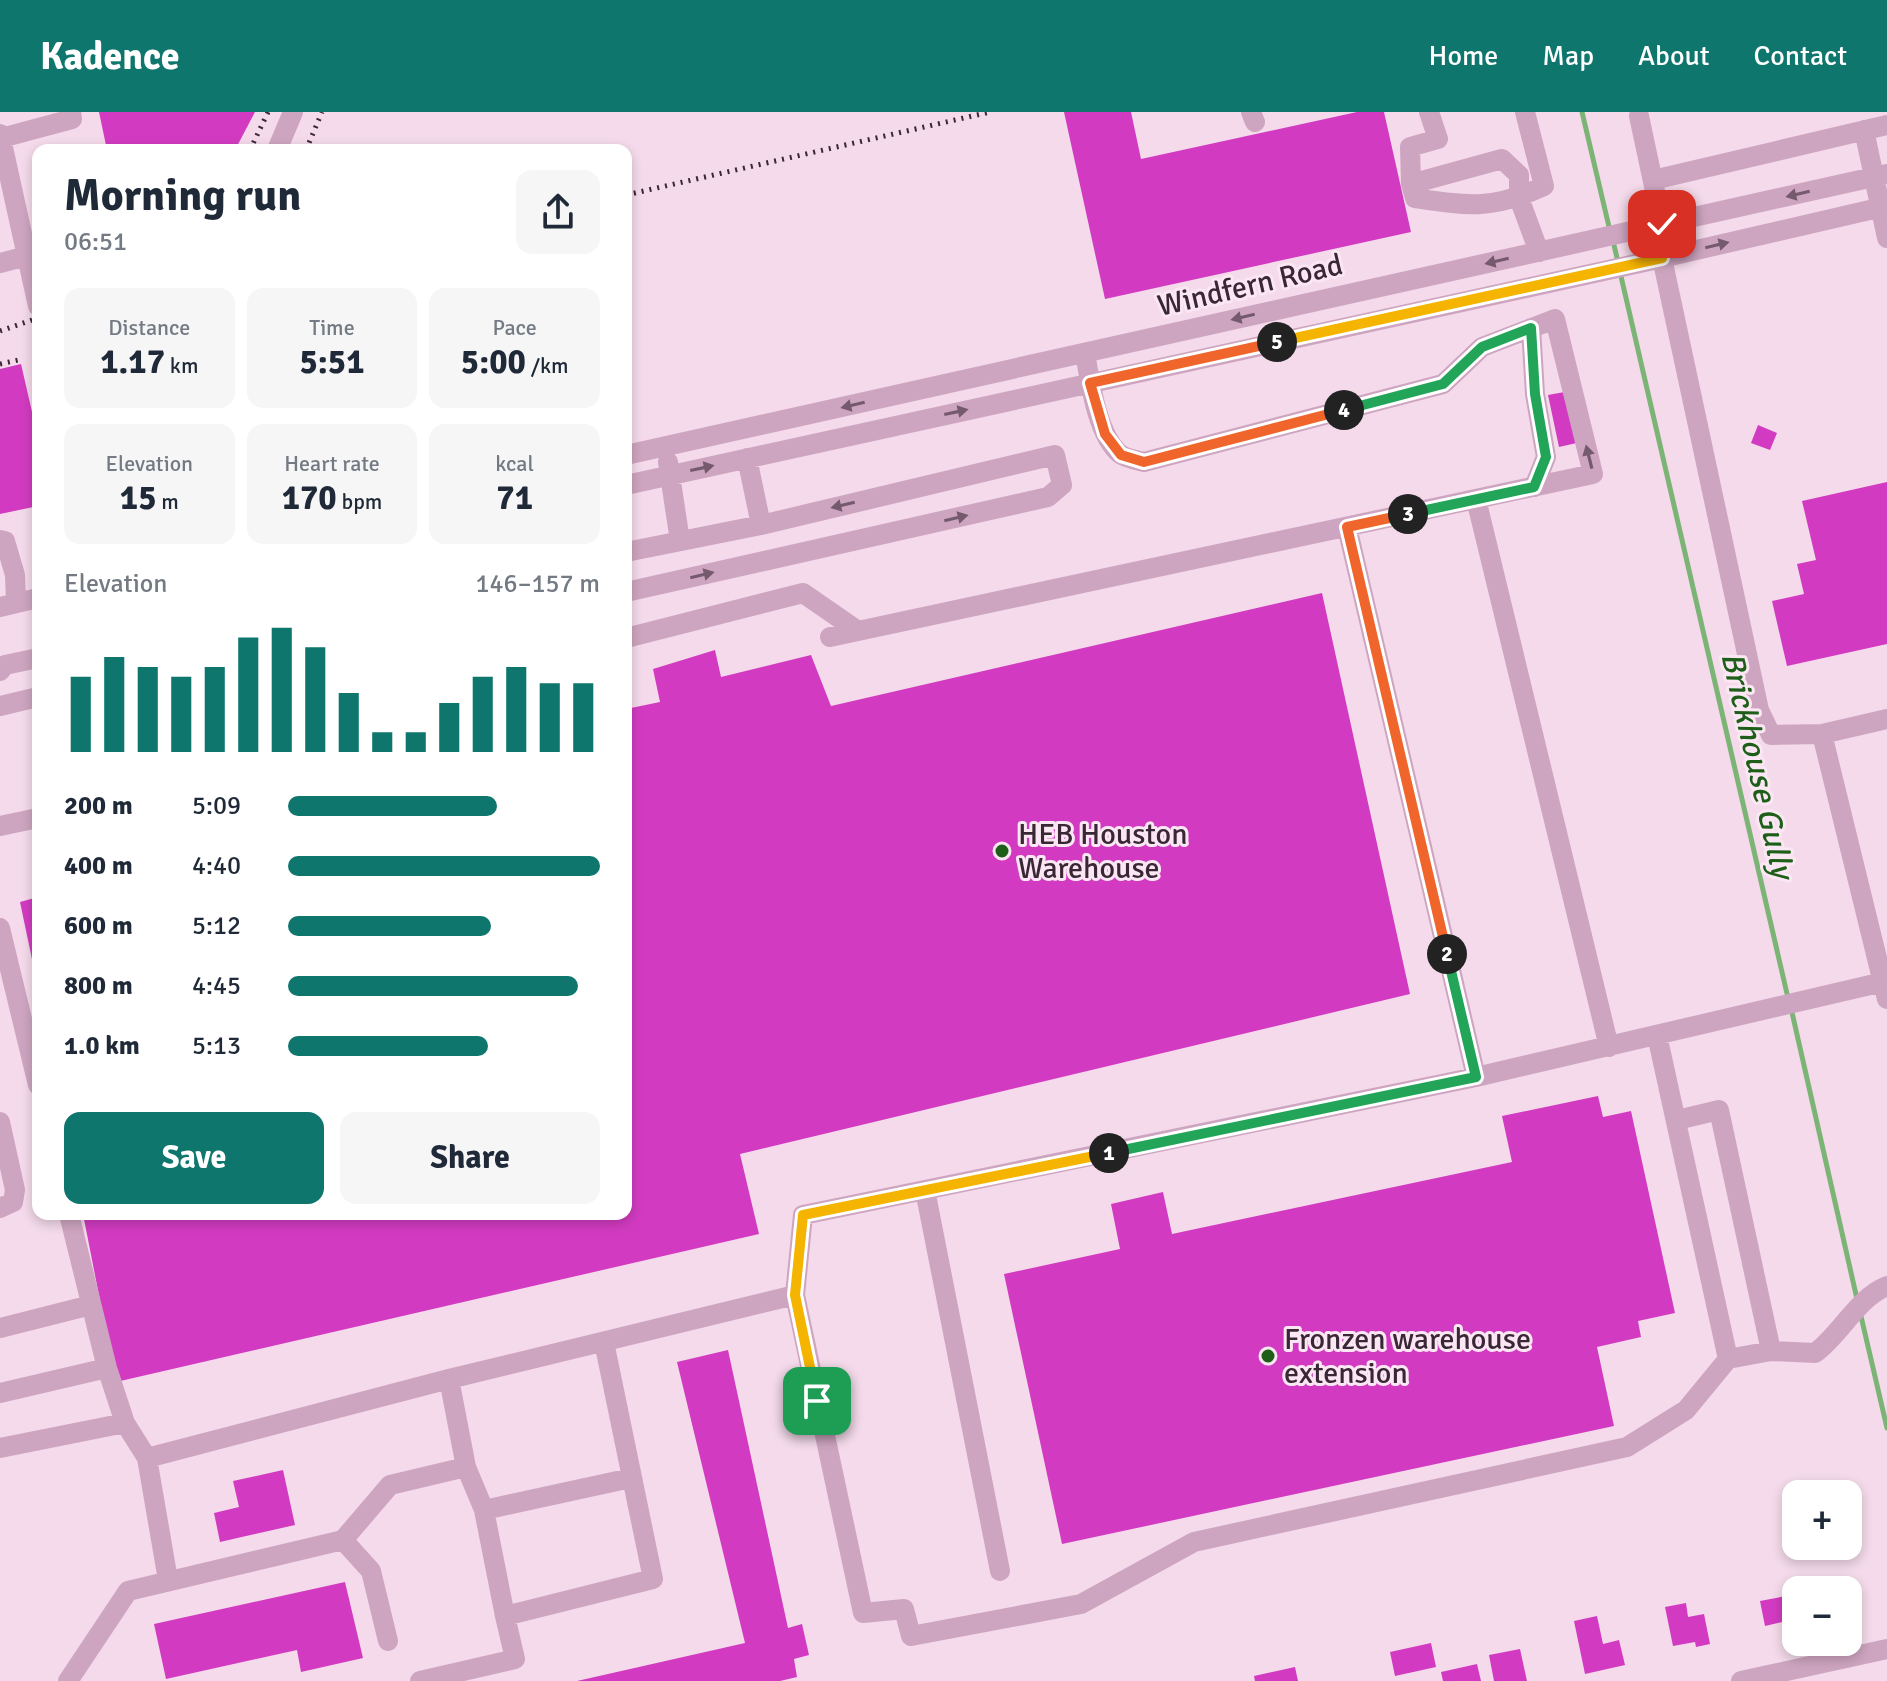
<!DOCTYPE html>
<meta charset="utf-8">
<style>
:root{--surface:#fff;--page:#f6f6f7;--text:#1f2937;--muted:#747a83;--accent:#0f766e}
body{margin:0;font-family:Signika,sans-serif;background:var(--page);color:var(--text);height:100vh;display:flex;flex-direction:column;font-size:30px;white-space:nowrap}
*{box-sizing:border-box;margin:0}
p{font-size:26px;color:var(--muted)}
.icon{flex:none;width:44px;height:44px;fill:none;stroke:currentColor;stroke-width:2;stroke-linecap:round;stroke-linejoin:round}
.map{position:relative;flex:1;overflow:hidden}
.details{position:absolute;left:32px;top:32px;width:600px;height:1076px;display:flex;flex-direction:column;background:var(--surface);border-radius:16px;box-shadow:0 4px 12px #0003}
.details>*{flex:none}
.fabs{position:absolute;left:1782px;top:1368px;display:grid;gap:16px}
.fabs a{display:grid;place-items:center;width:80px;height:80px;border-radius:16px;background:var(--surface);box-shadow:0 4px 12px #0003;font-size:40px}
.pin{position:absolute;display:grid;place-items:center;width:68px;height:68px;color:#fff;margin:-34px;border-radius:16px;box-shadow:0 4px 12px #0006}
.km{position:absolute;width:40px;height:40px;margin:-20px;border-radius:50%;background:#222;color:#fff;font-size:22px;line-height:40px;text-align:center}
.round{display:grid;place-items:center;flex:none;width:84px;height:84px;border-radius:16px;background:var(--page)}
.overview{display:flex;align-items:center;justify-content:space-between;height:136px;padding:0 32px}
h1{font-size:44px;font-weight:700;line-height:60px}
.figures{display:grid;grid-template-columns:repeat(3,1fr);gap:12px;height:136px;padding:8px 32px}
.figures div{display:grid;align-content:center;border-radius:16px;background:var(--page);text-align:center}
.figures b{font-size:34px;font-weight:700}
.figures small{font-size:22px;font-weight:400}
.figures p{font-size:22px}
.chart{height:224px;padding:16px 32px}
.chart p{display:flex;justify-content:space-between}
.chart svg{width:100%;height:144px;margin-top:8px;stroke:var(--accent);stroke-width:6}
.button{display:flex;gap:16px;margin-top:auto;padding:16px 32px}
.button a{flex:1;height:92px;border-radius:16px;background:var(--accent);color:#fff;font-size:32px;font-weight:700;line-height:92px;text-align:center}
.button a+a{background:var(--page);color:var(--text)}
ul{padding:0 32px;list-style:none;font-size:26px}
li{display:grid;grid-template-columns:128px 96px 1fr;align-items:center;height:60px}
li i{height:20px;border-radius:10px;background:var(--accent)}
header{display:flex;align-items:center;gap:48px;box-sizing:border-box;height:112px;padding:0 40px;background:var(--accent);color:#fff}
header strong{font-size:38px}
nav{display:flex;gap:44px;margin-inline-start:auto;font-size:28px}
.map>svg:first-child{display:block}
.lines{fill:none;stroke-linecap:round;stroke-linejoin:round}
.stream{stroke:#7cb476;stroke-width:5}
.building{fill:#d23bc1}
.minor{stroke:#cea5c0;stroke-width:20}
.rail{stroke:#392735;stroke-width:5;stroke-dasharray:2 6;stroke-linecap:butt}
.oneway{fill:#75596d}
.split-1-casing{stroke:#fff;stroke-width:16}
.split-2-casing{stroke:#fff;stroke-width:16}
.split-3-casing{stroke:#fff;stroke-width:16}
.split-4-casing{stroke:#fff;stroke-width:16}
.split-5-casing{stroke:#fff;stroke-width:16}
.split-6-casing{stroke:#fff;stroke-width:16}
.split-1{stroke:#f5b400;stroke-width:10}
.split-2{stroke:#22a559;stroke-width:10}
.split-3{stroke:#f0652b;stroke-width:10}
.split-4{stroke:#22a559;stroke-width:10}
.split-5{stroke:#f0652b;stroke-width:10}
.split-6{stroke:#f5b400;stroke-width:10}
.poi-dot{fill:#1d5e18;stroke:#fbe7f3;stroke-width:3}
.labels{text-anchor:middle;stroke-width:6;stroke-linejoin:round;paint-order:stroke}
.street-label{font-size:30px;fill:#392735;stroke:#fbe7f3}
.poi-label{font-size:30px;fill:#392735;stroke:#fbe7f3;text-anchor:start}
.water-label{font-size:32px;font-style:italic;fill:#1d5e18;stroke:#fbe7f3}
</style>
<header>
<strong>Kadence</strong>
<nav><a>Home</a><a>Map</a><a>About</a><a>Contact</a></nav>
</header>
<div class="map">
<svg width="1887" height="1569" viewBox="0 0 1887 1569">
<rect width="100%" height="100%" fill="#f4daea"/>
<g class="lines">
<!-- stream -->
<path class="stream" d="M1582,0L1610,119
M1613,129L1618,150
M1620,160L1788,886
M1791,896L1857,1187
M1860,1200L1887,1316"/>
</g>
<!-- building -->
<path class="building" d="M99,0H255L235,38H107Z
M1064,0H1131L1141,47L1357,0H1384L1411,120L1105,187Z
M21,252L38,326V394L0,402V257Z
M1570,279L1581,330L1559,335L1548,283Z
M1758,313L1777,321L1770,338L1751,331Z
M1887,370V532L1787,554L1772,489L1804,482L1797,452L1816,448L1802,389Z
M1322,481L1410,882L740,1042L759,1122L116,1270L83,1102H626V597L660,590L653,557L715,538L721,565L811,543L831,594Z
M38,785V871H37L20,790Z
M1598,984L1603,1005L1631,999L1675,1201L1638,1209L1641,1225L1597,1235L1614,1314L1062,1432L1004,1162L1120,1137L1111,1092L1163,1080L1172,1122L1512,1050L1502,1004Z
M728,1238L788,1516L802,1512L809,1543L794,1547L797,1565L780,1569H577L745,1531L677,1250Z
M283,1358L295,1413L220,1430L214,1401L239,1395L233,1369Z
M345,1470L363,1546L301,1560L297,1538L166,1567L154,1512Z
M1791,1483L1796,1507L1765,1514L1760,1489Z
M1686,1491L1688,1505L1704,1502L1710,1532L1696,1535L1695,1530L1673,1534L1665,1495Z
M1597,1504L1603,1532L1619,1528L1625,1553L1585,1562L1574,1509Z
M1431,1531L1436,1555L1395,1564L1390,1540Z
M1520,1537L1527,1569H1494L1489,1543Z
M1477,1552L1481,1569H1443L1441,1560Z
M1295,1555L1298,1569H1255L1254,1564Z"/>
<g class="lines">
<!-- minor -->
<path class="minor" d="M1251,0L1255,10
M1429,0L1438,27L1410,35L1411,72L1415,86C1469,94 1493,98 1544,74L1525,0
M1639,4L1662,112V146L1759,598L1771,623L1822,622L1887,887
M1864,18L1887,126
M0,22L38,194
M1,26L72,7L71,0
M277,38L293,0
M1653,68L1887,13
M1411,72L1502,47L1519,63V86L1539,140
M0,151L38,141
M1531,216L1535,282L1546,345L1534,375
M626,343L1887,62
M747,346L761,413
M668,350L680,429
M626,373L1640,151L1887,94
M1476,387L1609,935
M1347,415L1476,965
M0,428L5,429L15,463L16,491
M626,440L761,413L1055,343L1062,373L1048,385L626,480
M0,495L38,486
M830,525L1593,362L1555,207L1482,235L1443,272L1144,350C1136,348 1125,346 1120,342C1097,323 1090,269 1085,241
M626,526L803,481L858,519
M0,559L5,553L38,546
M0,594L38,585
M1822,622L1887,607
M0,714L38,706
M0,816L38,973
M1657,923L1728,1247
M1677,1008L1719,998L1771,1239L1815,1241C1841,1222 1857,1186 1887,1174
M0,1010L15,1078L13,1090L0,1096
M925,1078L1000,1459
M69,1102L107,1256L125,1311L147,1346L168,1468
M795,1183L803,1103L1476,965L1883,870
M0,1216L91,1193
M449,1267L466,1355L484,1398L505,1504L653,1467L604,1230
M0,1281L107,1256
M0,1336L125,1311
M147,1346L449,1267L795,1183L863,1501L904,1497L911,1524L1081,1492L1194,1430L1627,1335L1686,1298L1728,1247L1771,1239
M484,1398L631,1366
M343,1428L371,1459L388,1529
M68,1569L128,1479L343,1428L390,1373L466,1355
M420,1569L515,1547L505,1504
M1741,1569L1887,1537"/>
<!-- rail -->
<path class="rail" d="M250,38L268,0
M306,38L322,0
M626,83L990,0
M0,219L38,206
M0,252L23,247"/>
</g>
<!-- one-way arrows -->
<defs><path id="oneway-solid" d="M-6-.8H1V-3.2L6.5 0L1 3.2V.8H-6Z" transform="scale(2)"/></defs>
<g class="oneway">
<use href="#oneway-solid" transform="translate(1798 82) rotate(167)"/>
<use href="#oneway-solid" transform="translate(1717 133) rotate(-13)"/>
<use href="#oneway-solid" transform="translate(1497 149) rotate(167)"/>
<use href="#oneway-solid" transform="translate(1243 205) rotate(167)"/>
<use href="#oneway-solid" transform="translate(853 293) rotate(167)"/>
<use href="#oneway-solid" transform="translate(956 300) rotate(-12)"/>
<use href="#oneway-solid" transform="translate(1589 345) rotate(-104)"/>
<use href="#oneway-solid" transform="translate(702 356) rotate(-12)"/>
<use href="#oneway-solid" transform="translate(843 393) rotate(167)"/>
<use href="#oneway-solid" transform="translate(956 406) rotate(-13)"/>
<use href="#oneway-solid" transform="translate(702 463) rotate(-13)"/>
</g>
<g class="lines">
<defs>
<path id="split-1" d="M817,1289L795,1183L803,1103L1109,1041"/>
<path id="split-2" d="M1109,1041L1476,965L1447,842"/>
<path id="split-3" d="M1408,402L1347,415L1447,842"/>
<path id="split-4" d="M1344,298L1443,272L1482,235L1531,216L1535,282L1546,345L1534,375L1408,402"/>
<path id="split-5" d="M1277,230L1090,271L1105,322L1121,343L1144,350L1344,298"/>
<path id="split-6" d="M1277,230L1662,146V112"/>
</defs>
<!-- split-1 casing -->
<use href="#split-1" class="split-1-casing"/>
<!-- split-2 casing -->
<use href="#split-2" class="split-2-casing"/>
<!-- split-3 casing -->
<use href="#split-3" class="split-3-casing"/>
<!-- split-4 casing -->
<use href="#split-4" class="split-4-casing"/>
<!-- split-5 casing -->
<use href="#split-5" class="split-5-casing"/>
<!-- split-6 casing -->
<use href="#split-6" class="split-6-casing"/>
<!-- split-1 -->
<use href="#split-1" class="split-1"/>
<!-- split-2 -->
<use href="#split-2" class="split-2"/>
<!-- split-3 -->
<use href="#split-3" class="split-3"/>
<!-- split-4 -->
<use href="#split-4" class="split-4"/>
<!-- split-5 -->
<use href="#split-5" class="split-5"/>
<!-- split-6 -->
<use href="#split-6" class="split-6"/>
</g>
<!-- markers -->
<g class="poi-dot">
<circle cx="1002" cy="739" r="8"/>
<circle cx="1268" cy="1244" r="8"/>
</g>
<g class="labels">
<!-- street labels -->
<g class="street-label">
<text transform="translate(1250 173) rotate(-13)" y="10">Windfern Road</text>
</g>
<!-- poi labels -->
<g class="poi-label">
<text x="1018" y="732">HEB Houston<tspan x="1018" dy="34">Warehouse</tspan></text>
<text x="1284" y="1237">Fronzen warehouse<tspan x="1284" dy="34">extension</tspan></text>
</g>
<!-- water labels -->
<g class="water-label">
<text transform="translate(1758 653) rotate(77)" y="11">Brickhouse Gully</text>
</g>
</g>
</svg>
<div class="fabs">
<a>+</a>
<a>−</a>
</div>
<div class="pin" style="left:817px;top:1289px;background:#1e9e55"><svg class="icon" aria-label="arrive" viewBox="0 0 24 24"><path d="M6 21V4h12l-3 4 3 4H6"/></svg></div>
<div class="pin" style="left:1662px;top:112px;background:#d93025"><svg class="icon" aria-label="check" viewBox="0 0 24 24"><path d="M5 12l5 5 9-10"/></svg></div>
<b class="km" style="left:1109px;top:1041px">1</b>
<b class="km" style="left:1447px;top:842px">2</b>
<b class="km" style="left:1408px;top:402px">3</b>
<b class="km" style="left:1344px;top:298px">4</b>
<b class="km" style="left:1277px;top:230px">5</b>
<section class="details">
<div class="overview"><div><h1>Morning run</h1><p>06:51</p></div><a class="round"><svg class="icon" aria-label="share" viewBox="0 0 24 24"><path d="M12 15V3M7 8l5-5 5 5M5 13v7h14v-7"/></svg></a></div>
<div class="figures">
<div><p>Distance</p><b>1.17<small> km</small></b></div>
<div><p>Time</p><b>5:51</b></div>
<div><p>Pace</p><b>5:00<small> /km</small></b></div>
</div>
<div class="figures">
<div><p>Elevation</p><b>15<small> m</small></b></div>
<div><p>Heart rate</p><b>170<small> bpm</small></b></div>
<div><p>kcal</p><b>71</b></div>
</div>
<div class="chart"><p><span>Elevation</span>146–157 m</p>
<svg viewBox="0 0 160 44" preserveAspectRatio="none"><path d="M5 44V21M15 44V15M25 44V18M35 44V21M45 44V18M55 44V9M65 44V6M75 44V12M85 44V26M95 44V38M105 44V38M115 44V29M125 44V21M135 44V18M145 44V23M155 44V23"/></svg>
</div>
<ul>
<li><b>200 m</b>5:09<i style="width:67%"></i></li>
<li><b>400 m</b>4:40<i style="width:100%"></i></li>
<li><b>600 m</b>5:12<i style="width:65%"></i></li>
<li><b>800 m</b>4:45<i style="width:93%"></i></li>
<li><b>1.0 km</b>5:13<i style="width:64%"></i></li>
</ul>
<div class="button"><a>Save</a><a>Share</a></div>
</section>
</div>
